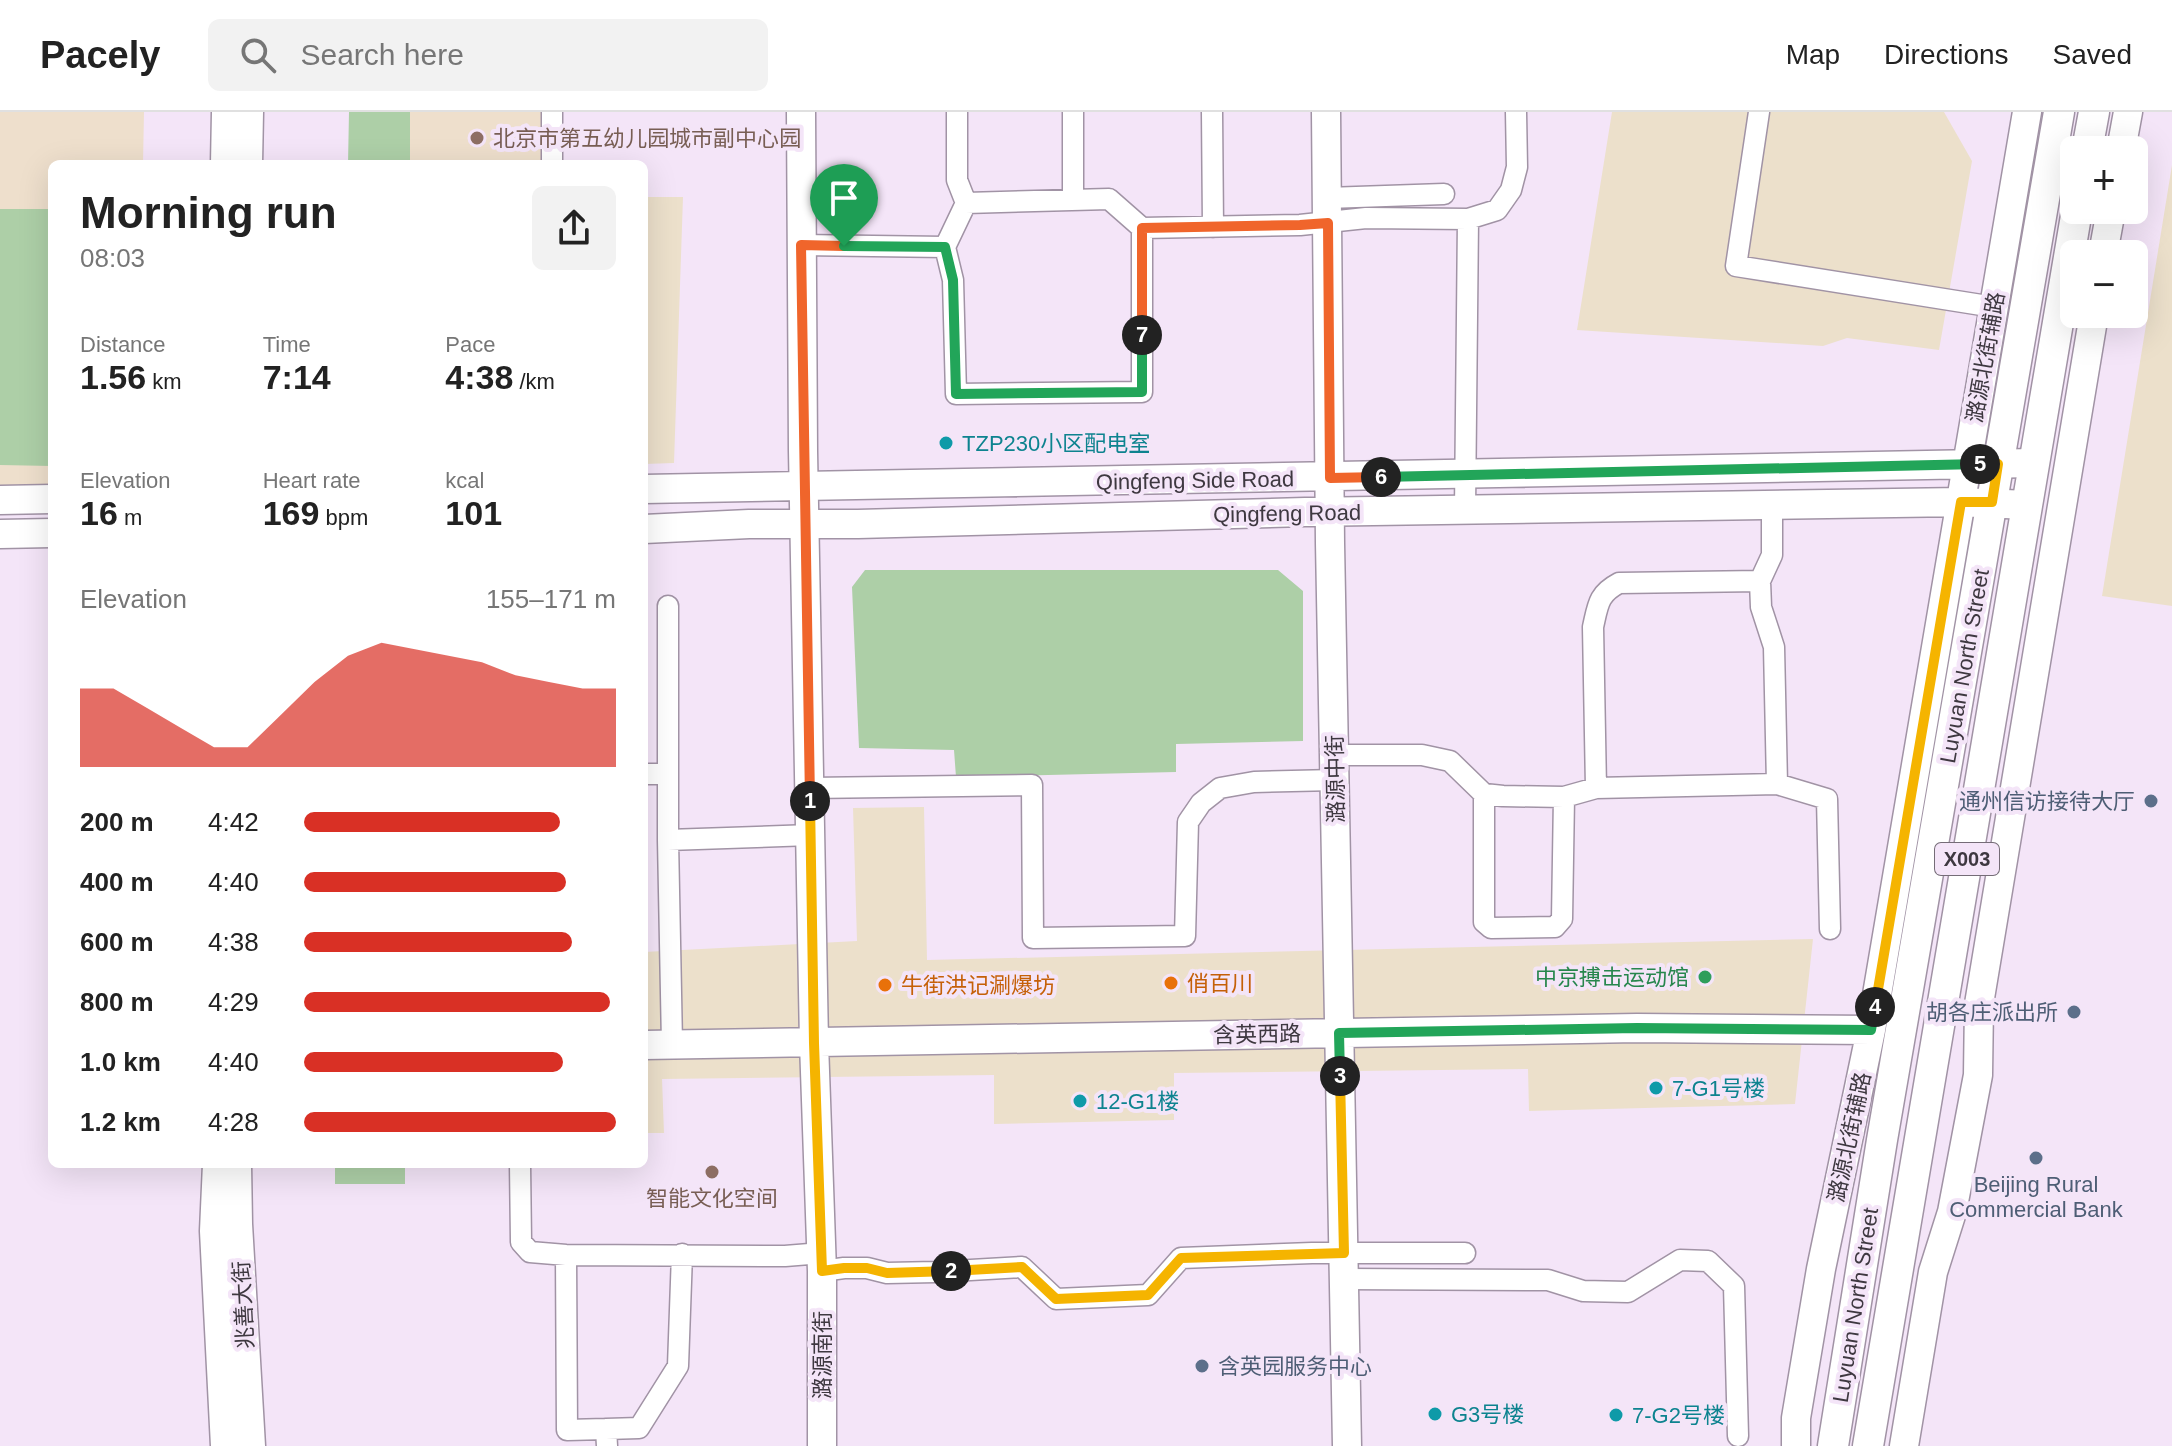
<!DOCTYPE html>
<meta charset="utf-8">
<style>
:root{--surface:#fff;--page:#f2f2f2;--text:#222;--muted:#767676;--line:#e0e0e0;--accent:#d93025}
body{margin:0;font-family:Arial,"Noto Sans SC",sans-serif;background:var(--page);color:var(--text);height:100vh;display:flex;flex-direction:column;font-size:30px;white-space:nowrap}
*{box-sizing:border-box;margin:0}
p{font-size:26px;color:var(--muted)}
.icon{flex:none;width:44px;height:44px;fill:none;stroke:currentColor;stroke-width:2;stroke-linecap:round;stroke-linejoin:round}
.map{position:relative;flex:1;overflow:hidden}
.sheet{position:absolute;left:48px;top:48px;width:600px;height:1008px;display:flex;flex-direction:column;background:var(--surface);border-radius:12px;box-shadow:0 8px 32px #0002}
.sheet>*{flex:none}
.fabs{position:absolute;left:2060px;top:24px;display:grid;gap:16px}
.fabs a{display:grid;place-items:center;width:88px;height:88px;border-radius:12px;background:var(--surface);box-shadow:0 8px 32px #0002;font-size:40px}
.pin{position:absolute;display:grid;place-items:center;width:68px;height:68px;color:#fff;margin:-82px -34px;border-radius:50% 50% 50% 0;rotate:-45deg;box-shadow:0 0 8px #0007}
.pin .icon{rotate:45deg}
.km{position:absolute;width:40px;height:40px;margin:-20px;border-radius:50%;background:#222;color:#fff;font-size:22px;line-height:40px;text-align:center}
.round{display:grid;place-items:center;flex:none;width:84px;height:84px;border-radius:12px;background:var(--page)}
.head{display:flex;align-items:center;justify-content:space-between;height:136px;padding:0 32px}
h1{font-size:44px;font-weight:700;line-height:60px}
.figures{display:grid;grid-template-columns:repeat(3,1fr);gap:12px;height:136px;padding:8px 32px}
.figures div{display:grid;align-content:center}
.figures b{font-size:34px;font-weight:700}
.figures small{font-size:22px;font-weight:400}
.figures p{font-size:22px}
.chart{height:224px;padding:16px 32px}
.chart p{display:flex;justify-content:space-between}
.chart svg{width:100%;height:144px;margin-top:8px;fill:var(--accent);opacity:.7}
ul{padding:0 32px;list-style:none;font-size:26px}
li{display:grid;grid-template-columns:128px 96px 1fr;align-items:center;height:60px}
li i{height:20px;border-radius:10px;background:var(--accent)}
header{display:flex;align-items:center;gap:48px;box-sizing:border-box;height:112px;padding:0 40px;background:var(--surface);border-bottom:2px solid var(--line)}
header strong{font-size:38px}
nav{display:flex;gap:44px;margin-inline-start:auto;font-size:28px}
.search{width:560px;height:72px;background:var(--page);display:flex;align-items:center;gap:20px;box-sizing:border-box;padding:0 28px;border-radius:12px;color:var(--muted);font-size:30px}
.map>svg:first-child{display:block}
.commercial{fill:#ece0cb}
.education{fill:#eedfcc}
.green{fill:#adcfa7}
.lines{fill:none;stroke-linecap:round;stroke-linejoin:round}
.street-casing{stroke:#a193a5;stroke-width:23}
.secondary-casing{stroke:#a193a5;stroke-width:31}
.primary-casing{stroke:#a193a5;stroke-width:33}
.street{stroke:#fff;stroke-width:20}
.secondary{stroke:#fff;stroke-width:28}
.primary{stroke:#fff;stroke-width:30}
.split-1-casing{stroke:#fff;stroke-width:16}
.split-2-casing{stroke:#fff;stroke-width:16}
.split-3-casing{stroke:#fff;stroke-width:16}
.split-4-casing{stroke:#fff;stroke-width:16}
.split-5-casing{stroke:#fff;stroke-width:16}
.split-6-casing{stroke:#fff;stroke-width:16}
.split-7-casing{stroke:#fff;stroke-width:16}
.split-8-casing{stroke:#fff;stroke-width:16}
.split-1{stroke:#f0652b;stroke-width:10}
.split-2{stroke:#f5b400;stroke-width:10}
.split-3{stroke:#f5b400;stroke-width:10}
.split-4{stroke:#22a559;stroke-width:10}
.split-5{stroke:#f5b400;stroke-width:10}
.split-6{stroke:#22a559;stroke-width:10}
.split-7{stroke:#f0652b;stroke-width:10}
.split-8{stroke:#22a559;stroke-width:10}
.education-dot{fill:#8d6e63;stroke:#f4e5f8;stroke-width:3}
.culture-dot{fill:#0f9aa8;stroke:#f4e5f8;stroke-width:3}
.service-dot{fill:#5c6f8a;stroke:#f4e5f8;stroke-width:3}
.leisure-dot{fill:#2e9e5b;stroke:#f4e5f8;stroke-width:3}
.food-dot{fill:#e8710a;stroke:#f4e5f8;stroke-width:3}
.labels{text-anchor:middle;stroke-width:8;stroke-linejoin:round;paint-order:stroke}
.shield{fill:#f4e5f8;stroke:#756c77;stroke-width:2}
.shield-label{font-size:20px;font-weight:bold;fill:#3e3840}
.education-label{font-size:22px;fill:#785e54;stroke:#f4e5f8;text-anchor:start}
.street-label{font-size:22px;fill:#3e3840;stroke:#f4e5f8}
.culture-label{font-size:22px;fill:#0d838f;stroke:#f4e5f8;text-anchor:start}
.service-label{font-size:22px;fill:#4e5e75;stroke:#f4e5f8;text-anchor:end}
.leisure-label{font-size:22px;fill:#27864d;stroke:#f4e5f8;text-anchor:end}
.food-label{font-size:22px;fill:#c56008;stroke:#f4e5f8;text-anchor:start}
</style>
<header>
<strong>Pacely</strong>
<div class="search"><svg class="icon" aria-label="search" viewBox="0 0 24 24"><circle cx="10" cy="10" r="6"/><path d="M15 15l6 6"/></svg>Search here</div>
<nav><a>Map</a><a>Directions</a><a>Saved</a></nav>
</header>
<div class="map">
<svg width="2172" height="1334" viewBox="0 0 2172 1334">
<rect width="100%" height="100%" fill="#f4e5f8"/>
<!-- commercial -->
<path class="commercial" d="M1612,0H1944L1972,49L1939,238L1847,226L1823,234L1577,218Z
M2172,53V494L2102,484Z
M644,85H683L674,351L644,352Z
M924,695L927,848L1813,827L1795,992L1529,999L1528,957L1174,961V1008L994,1012V963L662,967L664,1021H644V840L857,829L853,696Z"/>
<!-- education -->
<path class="education" d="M0,0H144L143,52H52V373L0,374Z
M410,0H543V52H410Z"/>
<!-- green -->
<path class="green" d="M349,0H410V52H348Z
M0,97H52V354L0,353Z
M865,458H1278L1303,479V629L1176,632V660L956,665L954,638L859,636L852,475Z
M335,1052H405V1072H335Z"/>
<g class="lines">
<defs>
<path id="street" d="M552,0V52
M957,0V68L966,91
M1212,0L1213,115
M1759,0L1736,154L1994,195
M1327,86L1444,82
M1073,88V0
M801,133L945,135L966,91L1109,87L1142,116L1300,113L1366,106L1468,107L1497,98L1511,78L1517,55L1516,0
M945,135L953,168L956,282L1142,280V116
M1772,392V443L1760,469L1761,495L1774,535L1777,672
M1465,398L1468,107
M668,494V728L672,932
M1334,643H1422L1450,649L1484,682L1503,684L1564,685L1596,676L1777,672L1827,687L1830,817
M644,662H668
M810,676L1032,673L1033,826L1185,824L1188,710L1201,691L1220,676L1254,670L1335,668
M1596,676L1593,515C1598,493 1598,482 1619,471L1760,469
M1484,682V810L1491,816L1555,815L1562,807L1564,685
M668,728L811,723
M520,1052L521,1130L530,1140L566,1143L785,1144L822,1141
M566,1143L567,1318L606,1317
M822,1159L844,1156H867L887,1161L936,1160L1022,1155L1056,1187L1148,1183L1181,1146L1312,1141H1465
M1344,1167L1548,1168L1583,1179L1628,1180L1680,1148L1708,1149L1734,1174L1738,1324
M607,1334L606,1317L639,1316L678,1254L682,1142"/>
<path id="secondary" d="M801,0L803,339L814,931L822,1159V1334
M1326,0L1330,431L1347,1334
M2121,38L2128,0
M225,52L226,0
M248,52L249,0
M2103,142L2111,98
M644,377L2034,351
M0,388L52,387
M644,417L749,412H858L1305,400L1961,390L2027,393
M0,422L52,421
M644,933L1637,916L1871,918
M217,1052L214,1119L225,1334
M237,1052L238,1112L251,1334
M1796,1334V1306L1821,1157L1871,918L2027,0
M1904,1334L1933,1160L1952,1100L1978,963L1979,892L2094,202"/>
<path id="primary" d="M2087,38L2094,0
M1833,1334L1882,1028L2059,0
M1868,1334L2077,98"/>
</defs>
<!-- street casing -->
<use href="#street" class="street-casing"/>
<!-- secondary casing -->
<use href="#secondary" class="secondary-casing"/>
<!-- primary casing -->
<use href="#primary" class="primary-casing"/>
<!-- street -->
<use href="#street" class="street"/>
<!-- secondary -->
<use href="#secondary" class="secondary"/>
<!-- primary -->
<use href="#primary" class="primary"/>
</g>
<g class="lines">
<defs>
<path id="split-1" d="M810,689L801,133L844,134"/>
<path id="split-2" d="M810,689L814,931L822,1159L844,1156H867L887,1161L951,1159"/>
<path id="split-3" d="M951,1159L1022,1155L1056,1187L1148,1183L1181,1146L1344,1141L1340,964"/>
<path id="split-4" d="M1340,964L1339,921L1637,916L1871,918L1875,895"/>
<path id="split-5" d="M1875,895L1961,390H1992L1998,352H1980"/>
<path id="split-6" d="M1381,365L1980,352"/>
<path id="split-7" d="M1142,223V116L1300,113L1328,111L1330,366L1381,365"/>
<path id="split-8" d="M844,134L945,135L953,168L956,282L1142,280V223"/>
</defs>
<!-- split-1 casing -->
<use href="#split-1" class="split-1-casing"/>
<!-- split-2 casing -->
<use href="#split-2" class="split-2-casing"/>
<!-- split-3 casing -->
<use href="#split-3" class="split-3-casing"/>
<!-- split-4 casing -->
<use href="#split-4" class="split-4-casing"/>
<!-- split-5 casing -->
<use href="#split-5" class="split-5-casing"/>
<!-- split-6 casing -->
<use href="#split-6" class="split-6-casing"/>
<!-- split-7 casing -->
<use href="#split-7" class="split-7-casing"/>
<!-- split-8 casing -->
<use href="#split-8" class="split-8-casing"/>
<!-- split-1 -->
<use href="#split-1" class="split-1"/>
<!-- split-2 -->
<use href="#split-2" class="split-2"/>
<!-- split-3 -->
<use href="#split-3" class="split-3"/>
<!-- split-4 -->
<use href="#split-4" class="split-4"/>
<!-- split-5 -->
<use href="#split-5" class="split-5"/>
<!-- split-6 -->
<use href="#split-6" class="split-6"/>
<!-- split-7 -->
<use href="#split-7" class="split-7"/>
<!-- split-8 -->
<use href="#split-8" class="split-8"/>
</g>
<!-- markers -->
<g class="education-dot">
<circle cx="477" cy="26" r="8"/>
<circle cx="712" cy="1060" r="8"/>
</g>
<g class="culture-dot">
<circle cx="946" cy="331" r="8"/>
<circle cx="1656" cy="976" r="8"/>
<circle cx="1080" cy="989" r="8"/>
<circle cx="1435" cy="1302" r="8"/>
<circle cx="1616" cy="1303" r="8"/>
</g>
<g class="service-dot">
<circle cx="2151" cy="689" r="8"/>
<circle cx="2074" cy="900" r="8"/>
<circle cx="2036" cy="1046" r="8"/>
<circle cx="1202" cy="1254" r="8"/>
</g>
<circle class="leisure-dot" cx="1705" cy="865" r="8"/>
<g class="food-dot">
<circle cx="1171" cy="871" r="8"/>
<circle cx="885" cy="873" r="8"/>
</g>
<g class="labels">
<!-- shield labels -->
<rect class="shield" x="1935" y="731" width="64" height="32" rx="6"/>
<g class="shield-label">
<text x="1967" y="754">X003</text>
</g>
<!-- education labels -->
<g class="education-label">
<text x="493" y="34">北京市第五幼儿园城市副中心园</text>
<text x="712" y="1094" text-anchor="middle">智能文化空间</text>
</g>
<!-- street labels -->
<g class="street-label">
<text transform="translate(1985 245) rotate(-80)" y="8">潞源北街辅路</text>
<text transform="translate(1195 368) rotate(-1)" y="8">Qingfeng Side Road</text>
<text transform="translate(1287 401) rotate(-1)" y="8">Qingfeng Road</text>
<text transform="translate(1964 554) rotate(-80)" y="8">Luyuan North Street</text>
<text transform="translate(1335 667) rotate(-91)" y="8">潞源中街</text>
<text transform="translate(1257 922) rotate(-1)" y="8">含英西路</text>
<text transform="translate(1849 1025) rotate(-78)" y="8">潞源北街辅路</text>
<text transform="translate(243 1193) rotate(-93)" y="8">兆善大街</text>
<text transform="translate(1855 1193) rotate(-81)" y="8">Luyuan North Street</text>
<text transform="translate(822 1243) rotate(-90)" y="8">潞源南街</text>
</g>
<!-- culture labels -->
<g class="culture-label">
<text x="962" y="339">TZP230小区配电室</text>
<text x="1672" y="984">7-G1号楼</text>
<text x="1096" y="997">12-G1楼</text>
<text x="1451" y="1310">G3号楼</text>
<text x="1632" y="1311">7-G2号楼</text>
</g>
<!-- service labels -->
<g class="service-label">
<text x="2135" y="697">通州信访接待大厅</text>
<text x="2058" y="908">胡各庄派出所</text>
<text x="2036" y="1080" text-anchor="middle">Beijing Rural<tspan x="2036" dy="25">Commercial Bank</tspan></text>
<text x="1218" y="1262" text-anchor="start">含英园服务中心</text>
</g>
<!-- leisure labels -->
<g class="leisure-label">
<text x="1689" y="873">中京搏击运动馆</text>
</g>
<!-- food labels -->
<g class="food-label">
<text x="1187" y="879">俏百川</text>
<text x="901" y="881">牛街洪记涮爆坊</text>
</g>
</g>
</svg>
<div class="fabs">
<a>+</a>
<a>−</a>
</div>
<div class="pin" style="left:844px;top:134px;background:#1e9e55"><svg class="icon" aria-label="arrive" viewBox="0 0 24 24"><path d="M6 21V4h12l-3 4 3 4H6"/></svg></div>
<b class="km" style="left:810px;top:689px">1</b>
<b class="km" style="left:951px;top:1159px">2</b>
<b class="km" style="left:1340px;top:964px">3</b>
<b class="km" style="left:1875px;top:895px">4</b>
<b class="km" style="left:1980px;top:352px">5</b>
<b class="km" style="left:1381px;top:365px">6</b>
<b class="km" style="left:1142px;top:223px">7</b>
<section class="sheet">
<div class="head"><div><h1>Morning run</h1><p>08:03</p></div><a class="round"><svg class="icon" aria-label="share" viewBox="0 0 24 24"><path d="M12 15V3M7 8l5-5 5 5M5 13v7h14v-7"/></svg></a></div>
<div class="figures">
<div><p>Distance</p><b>1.56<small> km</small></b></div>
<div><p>Time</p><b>7:14</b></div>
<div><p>Pace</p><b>4:38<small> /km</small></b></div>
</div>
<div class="figures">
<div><p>Elevation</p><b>16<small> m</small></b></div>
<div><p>Heart rate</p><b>169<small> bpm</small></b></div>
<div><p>kcal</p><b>101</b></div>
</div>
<div class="chart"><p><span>Elevation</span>155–171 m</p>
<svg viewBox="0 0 160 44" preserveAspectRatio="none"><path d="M0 44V20L10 20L20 26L30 32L40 38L50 38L60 28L70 18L80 10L90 6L100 8L110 10L120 12L130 16L140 18L150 20L160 20V44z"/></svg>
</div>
<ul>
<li><b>200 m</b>4:42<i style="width:82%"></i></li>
<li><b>400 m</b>4:40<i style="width:84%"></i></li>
<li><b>600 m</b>4:38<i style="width:86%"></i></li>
<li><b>800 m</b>4:29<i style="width:98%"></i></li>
<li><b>1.0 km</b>4:40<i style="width:83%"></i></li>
<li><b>1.2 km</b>4:28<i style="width:100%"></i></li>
</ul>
</section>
</div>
